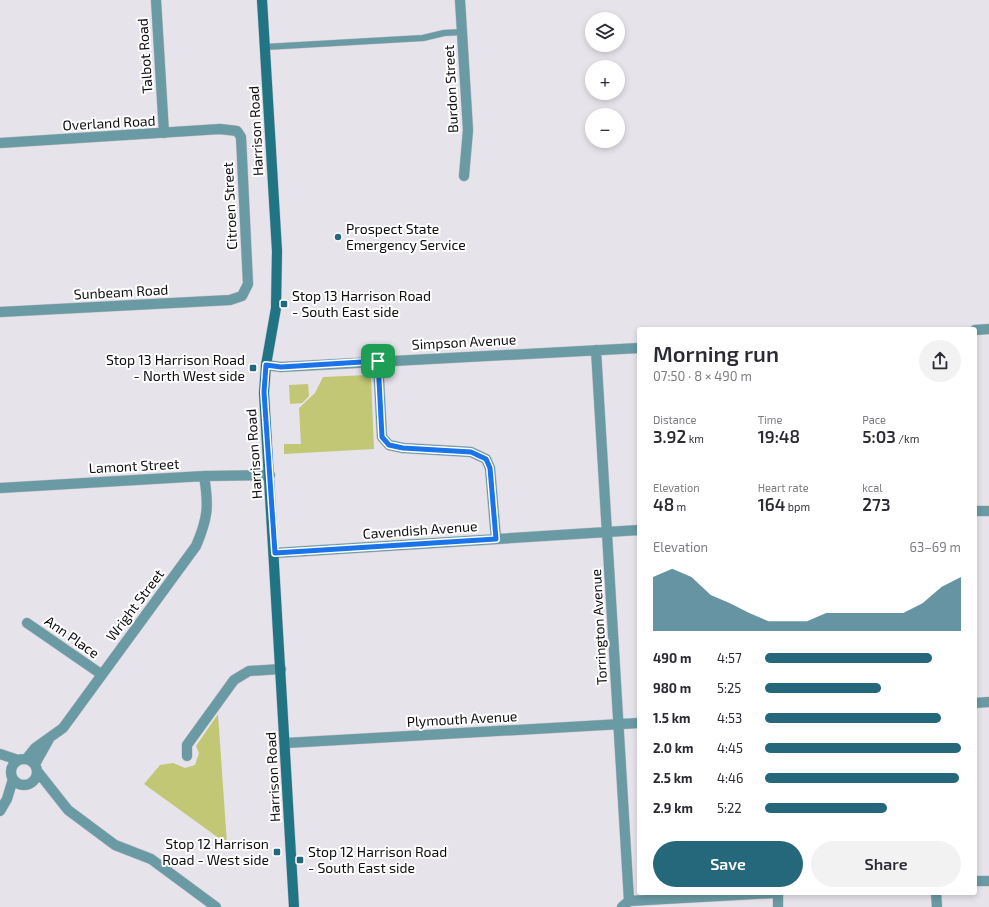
<!DOCTYPE html>
<meta charset="utf-8">
<style>
:root{--surface:#fff;--page:#f2f2f3;--text:#2b2b33;--muted:#7c7c81;--accent:#26687b}
body{margin:0;font-family:"Exo 2",sans-serif;background:var(--page);color:var(--text);height:100vh;display:flex;flex-direction:column;font-size:15px;white-space:nowrap}
*{box-sizing:border-box;margin:0}
p{font-size:13px;color:var(--muted)}
.icon{flex:none;width:22px;height:22px;fill:none;stroke:currentColor;stroke-width:2;stroke-linecap:round;stroke-linejoin:round}
.map{position:relative;flex:1;overflow:hidden}
.details{position:absolute;left:637px;top:327px;width:340px;height:568px;display:flex;flex-direction:column;background:var(--surface);border-radius:4px;box-shadow:0 2px 6px #0003}
.details>*{flex:none}
.fabs{position:absolute;left:585px;top:12px;display:grid;gap:8px}
.fabs a{display:grid;place-items:center;width:40px;height:40px;border-radius:50%;background:var(--surface);box-shadow:0 2px 6px #0003;font-size:20px}
.pin{position:absolute;display:grid;place-items:center;width:34px;height:34px;color:#fff;margin:-17px;border-radius:8px;box-shadow:0 2px 6px #0006}
.round{display:grid;place-items:center;flex:none;width:42px;height:42px;border-radius:21px;background:var(--page)}
.head{display:flex;align-items:center;justify-content:space-between;height:68px;padding:0 16px}
h1{font-size:22px;font-weight:600;line-height:30px}
.metrics{display:grid;grid-template-columns:repeat(3,1fr);gap:6px;height:68px;padding:4px 16px}
.metrics div{display:grid;align-content:center}
.metrics b{font-size:17px;font-weight:600}
.metrics small{font-size:11px;font-weight:400}
.metrics p{font-size:11px}
.chart{height:112px;padding:8px 16px}
.chart p{display:flex;justify-content:space-between}
.chart svg{width:100%;height:72px;margin-top:4px;fill:var(--accent);opacity:.7}
.button{display:flex;gap:8px;margin-top:auto;padding:8px 16px}
.button a{flex:1;height:46px;border-radius:24px;background:var(--accent);color:#fff;font-size:16px;font-weight:600;line-height:46px;text-align:center}
.button a+a{background:var(--page);color:var(--text)}
ul{padding:0 16px;list-style:none;font-size:13px}
li{display:grid;grid-template-columns:64px 48px 1fr;align-items:center;height:30px}
li i{height:10px;border-radius:5px;background:var(--accent)}
.map>svg:first-child{display:block}
.green{fill:#c2c775}
.lines{fill:none;stroke-linecap:round;stroke-linejoin:round}
.lane-casing{stroke:#c4c1c8;stroke-width:7}
.street-casing{stroke:#c4c1c8;stroke-width:11}
.secondary-casing{stroke:#c4c1c8;stroke-width:11}
.lane{stroke:#6a9aa3;stroke-width:6}
.street{stroke:#6a9aa3;stroke-width:10}
.secondary{stroke:#207483;stroke-width:10}
.route-casing{stroke:#fff;stroke-width:8}
.route{stroke:#1a73e8;stroke-width:5}
.poi-dot{fill:#26687b;stroke:#fff;stroke-width:1.5}
.labels{text-anchor:middle;stroke-width:4;stroke-linejoin:round;paint-order:stroke}
.street-label{font-size:14px;fill:#0e0d0f;stroke:#fff}
.poi-label{font-size:14px;fill:#0e0d0f;stroke:#fff;text-anchor:start}
</style>
<div class="map">
<svg width="989" height="907" viewBox="0 0 989 907">
<rect width="100%" height="100%" fill="#e7e3eb"/>
<!-- green -->
<path class="green" d="M367,375L371,378L374,449L284,454V444H301L299,408L315,393L323,377Z
M308,384L309,396L302,403L290,404L289,385Z
M218,714L227,844L144,784L160,765L173,763L185,768L195,765L199,753L196,746Z"/>
<g class="lines">
<defs>
<path id="lane" d="M265,47L423,38L444,33L462,32"/>
<path id="street" d="M156,0L164,133
M460,0L468,130L464,176
M0,143L220,129L237,131L241,137L248,284L242,296L230,300L0,312
M975,330L989,329
M596,350L629,901
M378,361L382,437L389,445L403,448L471,452L486,459L490,468L496,539
M266,365L281,367L639,348
M0,488L204,476L270,475
M975,511H989
M275,553L639,530
M27,623L101,674
M975,703L989,702
M286,743L639,723
M0,754L18,760
M187,756V745L234,680L249,671L281,669
M27,758L35,748L63,728L196,546C208,518 209,506 204,476
M11 772a13 13 0 1 1 26 0a13 13 0 1 1-26 0Z
M35,764L49,739
M38,772L68,810L115,845L151,859L216,907
M0,811L7,799L13,779
M975,881H989
M778,893V907
M936,893L937,907
M622,907L629,901L775,893"/>
<path id="secondary" d="M262,0L277,251L276,308L266,365L264,393L294,907"/>
</defs>
<!-- lane casing -->
<use href="#lane" class="lane-casing"/>
<!-- street casing -->
<use href="#street" class="street-casing"/>
<!-- secondary casing -->
<use href="#secondary" class="secondary-casing"/>
<!-- lane -->
<use href="#lane" class="lane"/>
<!-- street -->
<use href="#street" class="street"/>
<!-- secondary -->
<use href="#secondary" class="secondary"/>
</g>
<g class="lines">
<defs>
<path id="route" d="M378,361L382,437L389,445L403,448L471,452L486,459L490,468L496,539L275,553L264,392L266,365L281,367Z"/>
</defs>
<!-- route casing -->
<use href="#route" class="route-casing"/>
<!-- route -->
<use href="#route" class="route"/>
</g>
<!-- markers -->
<g class="poi-dot">
<circle cx="338" cy="237" r="4"/>
<rect x="280" y="300" width="8" height="8" rx="2"/>
<rect x="249" y="364" width="8" height="8" rx="2"/>
<rect x="273" y="848" width="8" height="8" rx="2"/>
<rect x="296" y="856" width="8" height="8" rx="2"/>
</g>
<g class="labels">
<!-- street labels -->
<g class="street-label">
<text transform="translate(145 56) rotate(-94)" y="5">Talbot Road</text>
<text transform="translate(451 89) rotate(-93)" y="5">Burdon Street</text>
<text transform="translate(109 123) rotate(-3)" y="5">Overland Road</text>
<text transform="translate(256 131) rotate(-93)" y="5">Harrison Road</text>
<text transform="translate(230 206) rotate(-93)" y="5">Citroen Street</text>
<text transform="translate(121 292) rotate(-3)" y="5">Sunbeam Road</text>
<text transform="translate(464 342) rotate(-3)" y="5">Simpson Avenue</text>
<text transform="translate(254 454) rotate(-94)" y="5">Harrison Road</text>
<text transform="translate(134 466) rotate(-3)" y="5">Lamont Street</text>
<text transform="translate(420 530) rotate(-4)" y="5">Cavendish Avenue</text>
<text transform="translate(135 605) rotate(-53)" y="5">Wright Street</text>
<text transform="translate(599 627) rotate(-93)" y="5">Torrington Avenue</text>
<text transform="translate(72 637) rotate(35)" y="5">Ann Place</text>
<text transform="translate(462 719) rotate(-3)" y="5">Plymouth Avenue</text>
<text transform="translate(273 777) rotate(-93)" y="5">Harrison Road</text>
</g>
<!-- poi labels -->
<g class="poi-label">
<text x="346" y="234">Prospect State<tspan x="346" dy="16">Emergency Service</tspan></text>
<text x="292" y="301">Stop 13 Harrison Road<tspan x="292" dy="16">- South East side</tspan></text>
<text x="245" y="365" text-anchor="end">Stop 13 Harrison Road<tspan x="245" dy="16">- North West side</tspan></text>
<text x="269" y="849" text-anchor="end">Stop 12 Harrison<tspan x="269" dy="16">Road - West side</tspan></text>
<text x="308" y="857">Stop 12 Harrison Road<tspan x="308" dy="16">- South East side</tspan></text>
</g>
</g>
</svg>
<div class="fabs">
<a><svg class="icon" aria-label="layers" viewBox="0 0 24 24"><path d="M12 4l9 5-9 5-9-5zM3 14l9 5 9-5"/></svg></a>
<a>+</a>
<a>−</a>
</div>
<div class="pin" style="left:378px;top:361px;background:#1e9e55"><svg class="icon" aria-label="arrive" viewBox="0 0 24 24"><path d="M6 21V4h12l-3 4 3 4H6"/></svg></div>
<section class="details">
<div class="head"><div><h1>Morning run</h1><p>07:50 · 8 × 490 m</p></div><a class="round"><svg class="icon" aria-label="share" viewBox="0 0 24 24"><path d="M12 15V3M7 8l5-5 5 5M5 13v7h14v-7"/></svg></a></div>
<div class="metrics">
<div><p>Distance</p><b>3.92<small> km</small></b></div>
<div><p>Time</p><b>19:48</b></div>
<div><p>Pace</p><b>5:03<small> /km</small></b></div>
</div>
<div class="metrics">
<div><p>Elevation</p><b>48<small> m</small></b></div>
<div><p>Heart rate</p><b>164<small> bpm</small></b></div>
<div><p>kcal</p><b>273</b></div>
</div>
<div class="chart"><p><span>Elevation</span>63–69 m</p>
<svg viewBox="0 0 160 44" preserveAspectRatio="none"><path d="M0 44V11L10 6L20 11L30 22L40 27L50 33L60 38L70 38L80 38L90 33L100 33L110 33L120 33L130 33L140 27L150 17L160 11V44z"/></svg>
</div>
<ul>
<li><b>490 m</b>4:57<i style="width:85%"></i></li>
<li><b>980 m</b>5:25<i style="width:59%"></i></li>
<li><b>1.5 km</b>4:53<i style="width:90%"></i></li>
<li><b>2.0 km</b>4:45<i style="width:100%"></i></li>
<li><b>2.5 km</b>4:46<i style="width:99%"></i></li>
<li><b>2.9 km</b>5:22<i style="width:62%"></i></li>
</ul>
<div class="button"><a>Save</a><a>Share</a></div>
</section>
</div>
